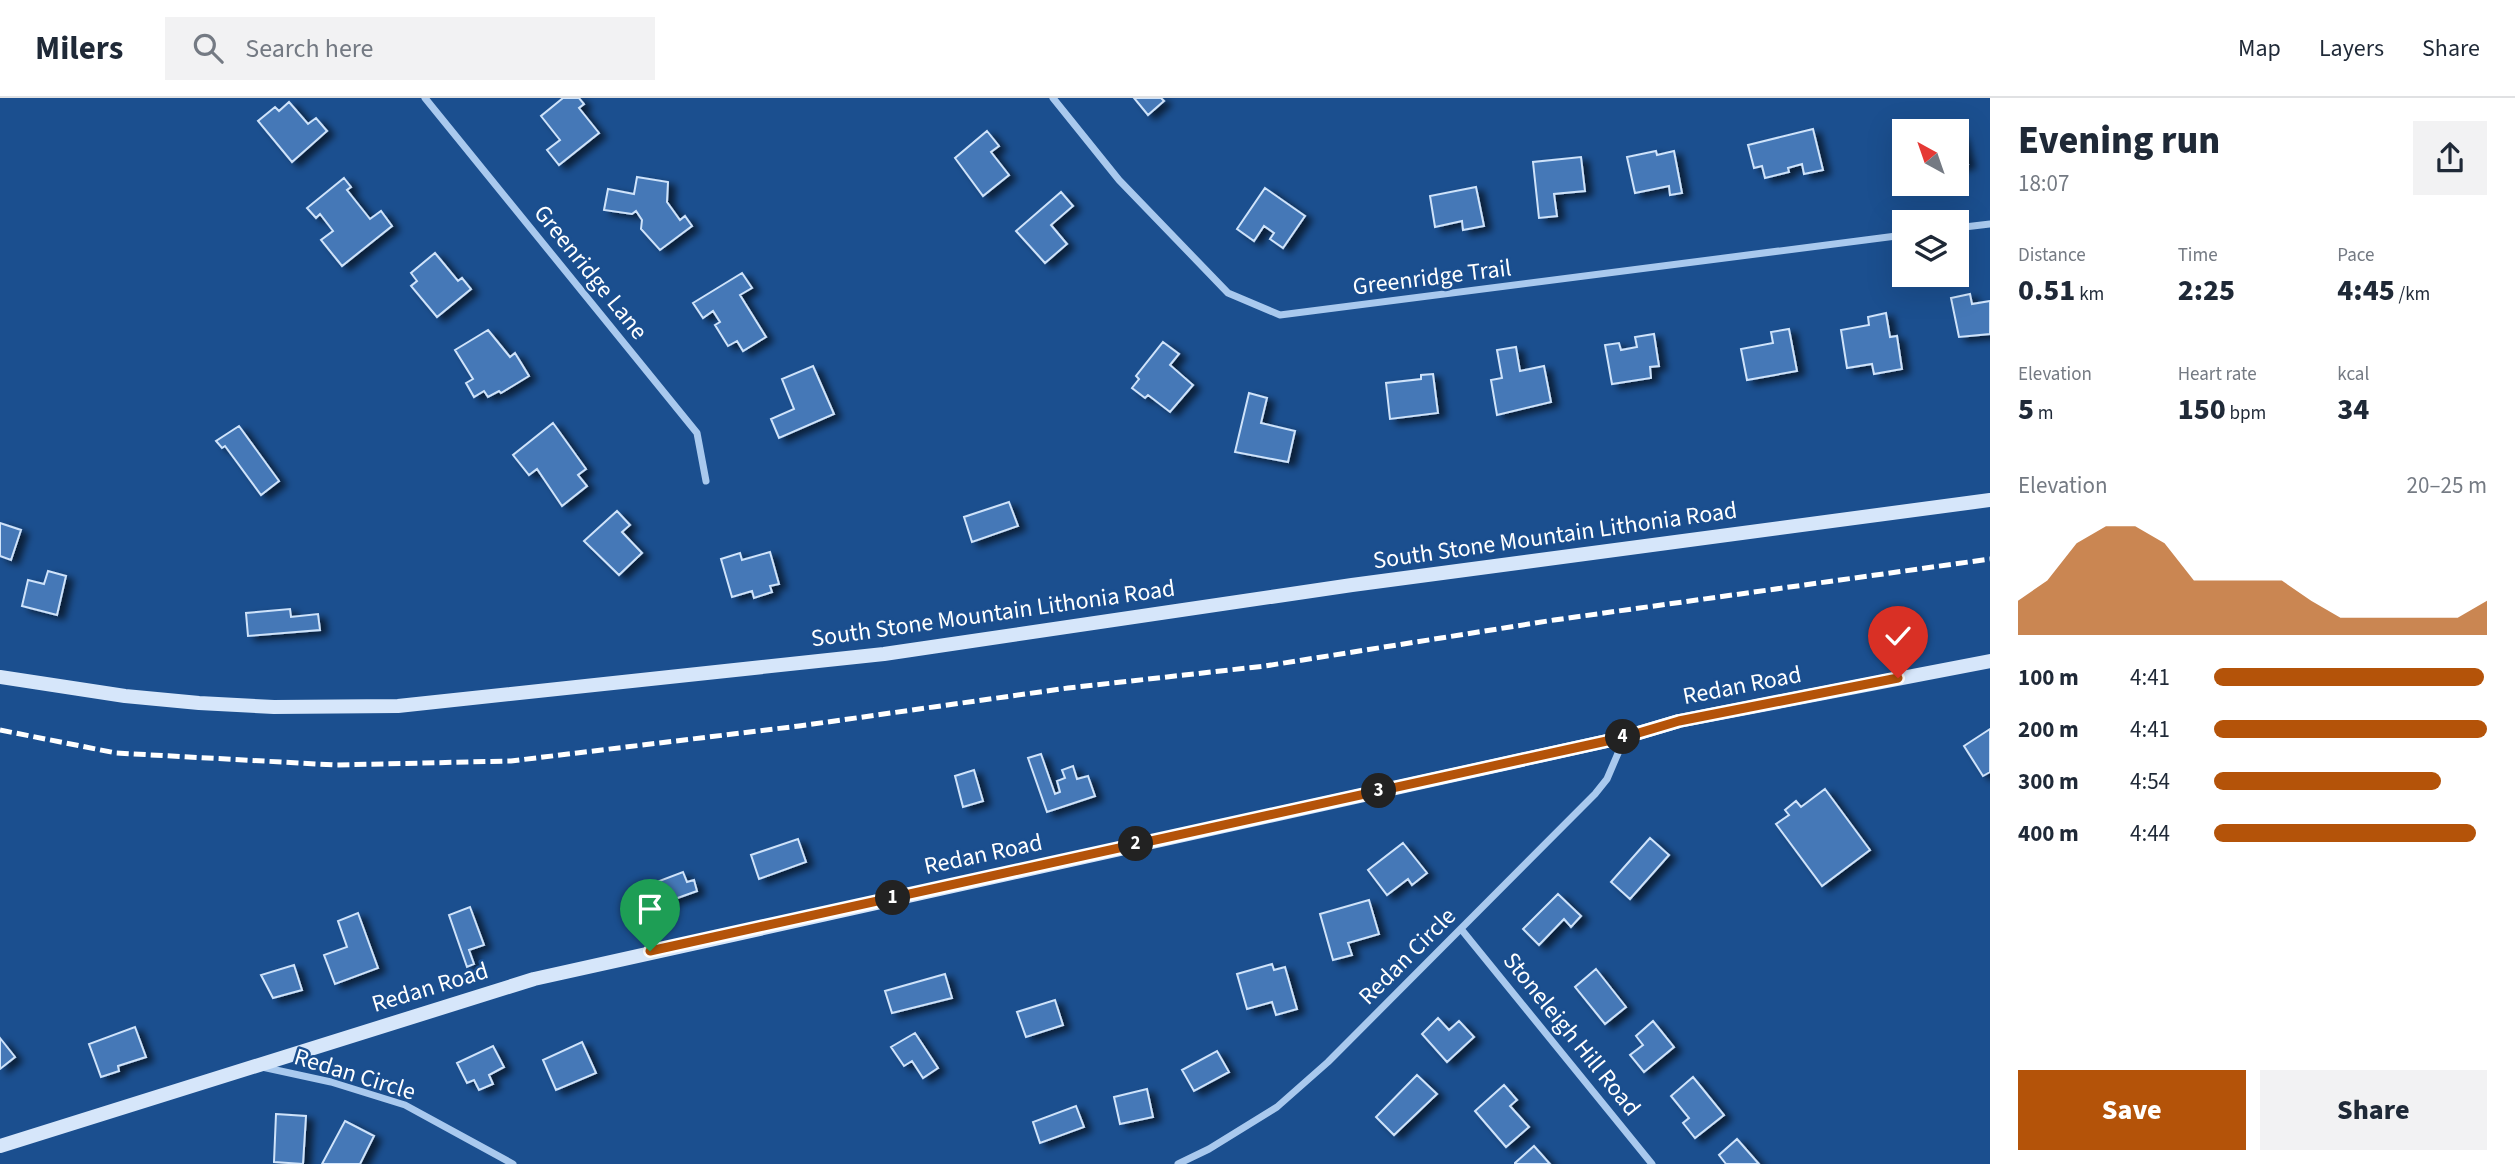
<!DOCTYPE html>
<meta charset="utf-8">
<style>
:root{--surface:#fff;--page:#f2f2f3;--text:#1f2937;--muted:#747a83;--line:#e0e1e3;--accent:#b45309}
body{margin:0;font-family:"Source Sans 3",sans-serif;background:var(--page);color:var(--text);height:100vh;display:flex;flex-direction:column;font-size:26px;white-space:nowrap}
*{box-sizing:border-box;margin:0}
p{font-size:23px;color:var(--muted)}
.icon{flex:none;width:38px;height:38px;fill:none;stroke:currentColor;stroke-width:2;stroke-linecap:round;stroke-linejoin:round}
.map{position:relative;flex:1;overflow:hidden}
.sheet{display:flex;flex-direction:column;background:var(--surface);width:525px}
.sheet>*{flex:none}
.needle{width:46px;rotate:320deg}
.fabs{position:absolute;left:1892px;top:21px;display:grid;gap:14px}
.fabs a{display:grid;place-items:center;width:77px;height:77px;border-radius:0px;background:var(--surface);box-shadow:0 7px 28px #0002;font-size:35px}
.pin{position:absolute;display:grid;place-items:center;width:60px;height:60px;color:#fff;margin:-72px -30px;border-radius:50% 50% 50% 0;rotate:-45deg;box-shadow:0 0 7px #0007}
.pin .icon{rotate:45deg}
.km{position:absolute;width:35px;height:35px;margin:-18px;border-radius:50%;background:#222;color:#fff;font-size:19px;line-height:35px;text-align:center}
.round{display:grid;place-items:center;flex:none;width:74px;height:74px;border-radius:0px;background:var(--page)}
.overview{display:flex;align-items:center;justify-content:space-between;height:119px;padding:0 28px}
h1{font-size:38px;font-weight:800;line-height:52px}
.stats{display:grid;grid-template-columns:repeat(3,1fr);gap:10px;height:119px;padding:7px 28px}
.stats div{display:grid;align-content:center}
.stats b{font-size:30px;font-weight:800}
.stats small{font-size:19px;font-weight:400}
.stats p{font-size:19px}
.chart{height:196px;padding:14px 28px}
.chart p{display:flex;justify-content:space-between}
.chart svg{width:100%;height:126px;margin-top:7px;fill:var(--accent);opacity:.7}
.button{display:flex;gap:14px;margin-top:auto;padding:14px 28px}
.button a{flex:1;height:80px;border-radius:0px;background:var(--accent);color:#fff;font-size:28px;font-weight:800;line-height:80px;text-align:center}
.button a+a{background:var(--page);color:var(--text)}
ul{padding:0 28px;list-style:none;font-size:23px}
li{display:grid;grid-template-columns:112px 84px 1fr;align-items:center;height:52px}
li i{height:18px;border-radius:9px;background:var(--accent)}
header{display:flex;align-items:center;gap:42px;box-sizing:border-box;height:98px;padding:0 35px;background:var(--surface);border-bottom:2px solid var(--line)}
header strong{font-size:33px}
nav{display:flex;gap:38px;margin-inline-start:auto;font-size:24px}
.search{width:490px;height:63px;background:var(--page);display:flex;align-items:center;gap:18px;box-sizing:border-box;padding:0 24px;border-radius:0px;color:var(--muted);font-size:26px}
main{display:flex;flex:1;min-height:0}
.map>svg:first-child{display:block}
.building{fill:#4478b7;stroke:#cfe3fa;stroke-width:2;filter:url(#shadow)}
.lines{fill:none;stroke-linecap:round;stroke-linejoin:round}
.street{stroke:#a9c9ee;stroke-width:7}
.secondary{stroke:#d6e6fa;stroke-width:14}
.rail{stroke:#fff;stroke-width:5;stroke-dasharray:12 5;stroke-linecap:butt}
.route-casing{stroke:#fff;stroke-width:14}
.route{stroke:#b45309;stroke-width:9}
.labels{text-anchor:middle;stroke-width:5;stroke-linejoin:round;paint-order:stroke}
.street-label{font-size:24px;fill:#fff;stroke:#1b4f8f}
</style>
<header>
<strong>Milers</strong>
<div class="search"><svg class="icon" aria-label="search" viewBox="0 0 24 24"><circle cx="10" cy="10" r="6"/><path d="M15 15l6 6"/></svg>Search here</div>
<nav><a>Map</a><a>Layers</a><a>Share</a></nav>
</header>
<main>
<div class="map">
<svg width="1990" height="1066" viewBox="0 0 1990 1066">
<defs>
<filter id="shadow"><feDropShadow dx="7" dy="4" stdDeviation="3.5" flood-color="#0009"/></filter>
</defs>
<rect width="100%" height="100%" fill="#1b4f8f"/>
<!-- building -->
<path class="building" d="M563,0H579L584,6L579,10L599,35L559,67L547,52L560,42L541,18Z
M1134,0H1161L1164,3L1148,17Z
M289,4L308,26L316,20L327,33L292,64L258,23L275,9L279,13Z
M1813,31L1823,72L1804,76L1802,66L1788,70L1789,74L1765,80L1762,68L1754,70L1748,47Z
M987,33L999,48L991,54L1009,77L983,98L955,60Z
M1960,37L1968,66L1956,69V38Z
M1656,53L1657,57L1674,53L1682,95L1670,97L1669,88L1635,95L1627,59Z
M1581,59L1585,93L1554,96L1557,118L1539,120L1533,64Z
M637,79L668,84L667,104L680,122L685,118L692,128L660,152L641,131L642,122L636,113L632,116L604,112L608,91L634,96Z
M344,80L351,89L347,92L370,121L381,113L392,128L342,168L321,142L333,133L320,116L316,120L307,110Z
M1476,89L1484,128L1463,132L1462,123L1435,129L1430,98Z
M1265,90L1305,118L1283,150L1270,141L1274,135L1264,128L1254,143L1237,131Z
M1061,94L1073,108L1051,127L1067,146L1045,165L1016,133Z
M435,155L458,183L462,180L471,191L437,219L411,188L417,183L411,175Z
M742,175L752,190L740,197L766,239L743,253L737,243L728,248L715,227L720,224L713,213L703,220L693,205Z
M1970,196L1972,206L1990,203V236L1959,239L1951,200Z
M1886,215L1890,239L1897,238L1902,271L1874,276L1872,266L1847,270L1841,232L1869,227L1868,219Z
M1789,231L1797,273L1747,282L1741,251L1773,245L1771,234Z
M488,232L510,259L515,255L529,278L501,295L499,293L488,299L484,293L474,299L466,285L473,281L455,252Z
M1654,236L1659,268L1650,269L1651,280L1612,286L1605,247L1619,245L1621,252L1637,249L1635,239Z
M1163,244L1179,256L1170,267L1193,287L1170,314L1148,297L1145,300L1132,290L1139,281L1136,278Z
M1516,249L1520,273L1544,268L1551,304L1497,317L1491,282L1502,280L1497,252Z
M813,268L834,316L779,340L771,321L794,311L782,281Z
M1433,276L1438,315L1390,321L1386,285L1421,281V277Z
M1249,295L1267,300L1261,325L1295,333L1288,364L1235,354Z
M553,325L586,371L578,377L587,388L562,408L537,371L529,377L513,357Z
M239,328L279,383L261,397L225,348L222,350L216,343Z
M1009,404L1018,428L972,444L964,419Z
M617,413L630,427L622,434L642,455L619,477L584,443Z
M0,425L21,432L11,462L0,458Z
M770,454L779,486L770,488L772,494L754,500L752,493L732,499L721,461L740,455L742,462Z
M48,473L66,478L57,517L22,508L28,482L44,486Z
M290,511L291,519L318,516L320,532L248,538L246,515Z
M1990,631V674L1983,678L1964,648Z
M1041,656L1055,696L1060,694L1057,683L1065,680L1062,672L1073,668L1077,681L1088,678L1095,698L1047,714L1028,660Z
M974,672L983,703L963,709L955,678Z
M1825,691L1870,752L1822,788L1776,726L1789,717L1785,712L1796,703L1801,709Z
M1650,740L1669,757L1630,801L1611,784Z
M798,741L806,764L759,781L751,757Z
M1403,745L1427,775L1412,787L1408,781L1387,797L1368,772Z
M683,774L687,784L694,782L697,793L661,806L654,785Z
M1558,796L1581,818L1571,829L1564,821L1539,847L1523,831Z
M1369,802L1379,836L1348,845L1352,857L1333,862L1320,816Z
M470,809L484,847L469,852L474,866L467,869L449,817Z
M358,815L378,870L335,886L324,857L347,849L338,823Z
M1272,866L1274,872L1285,869L1297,911L1276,917L1272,904L1247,911L1237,876Z
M294,867L302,892L273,900L261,877Z
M1596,871L1626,909L1605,926L1575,889Z
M945,876L952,900L892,915L885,893Z
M1055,902L1063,927L1026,939L1017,914Z
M1438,920L1449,932L1459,923L1474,939L1447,964L1422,936Z
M1653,923L1674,949L1644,974L1630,957L1643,947L1636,938Z
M135,929L146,959L118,968L119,973L101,979L89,946Z
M915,935L938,970L923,980L912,963L904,968L891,949Z
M0,940L15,959L0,971Z
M582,944L596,975L556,992L543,962Z
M493,948L504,969L489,977L493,986L479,992L474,982L467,985L457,965Z
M1217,953L1229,974L1194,993L1182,972Z
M1417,977L1437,996L1394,1037L1376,1019Z
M1693,979L1724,1017L1695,1040L1683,1025L1689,1020L1671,998Z
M1504,987L1517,1002L1510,1008L1529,1029L1506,1049L1475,1013Z
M1147,991L1153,1019L1120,1026L1114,999Z
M1076,1008L1084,1029L1040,1045L1033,1024Z
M276,1016L306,1018L303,1066L274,1064Z
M345,1023L374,1038L360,1066H322Z
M1737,1041L1759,1066H1726L1719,1057Z
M1534,1048L1550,1066H1515V1065Z"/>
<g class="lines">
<!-- street -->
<path class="street" d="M425,0L697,335L706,383
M1053,0L1119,82L1228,195L1280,217L1904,137
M1956,130L1990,126
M1461,831L1652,1066
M262,969L331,984L405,1007L513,1066
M1178,1066L1209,1051L1277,1009L1328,964L1595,696L1607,681L1625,639"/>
<!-- secondary -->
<path class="secondary" d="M0,579L125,598L199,605L274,609L398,608L884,556L1352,487L1990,402
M0,1048L534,881L1625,639L1679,623L1990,563"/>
<!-- rail -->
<path class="rail" d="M0,632L116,655L336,667L511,663L799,628L1068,590L1265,568L1554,522L1990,461"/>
</g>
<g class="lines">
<defs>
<path id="route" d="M650,853L1625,639L1679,623L1898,580"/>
</defs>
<!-- route casing -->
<use href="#route" class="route-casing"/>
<!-- route -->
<use href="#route" class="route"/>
</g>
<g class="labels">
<!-- street labels -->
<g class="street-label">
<text transform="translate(591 174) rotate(51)" y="8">Greenridge Lane</text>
<text transform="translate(1432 179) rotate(-7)" y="8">Greenridge Trail</text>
<text transform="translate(1555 437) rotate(-8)" y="8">South Stone Mountain Lithonia Road</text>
<text transform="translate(993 515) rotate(-8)" y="8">South Stone Mountain Lithonia Road</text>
<text transform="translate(1742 587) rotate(-11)" y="8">Redan Road</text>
<text transform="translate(983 756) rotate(-12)" y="8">Redan Road</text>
<text transform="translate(1407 858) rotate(-45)" y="8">Redan Circle</text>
<text transform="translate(430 889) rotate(-17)" y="8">Redan Road</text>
<text transform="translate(1572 936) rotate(51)" y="8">Stoneleigh Hill Road</text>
<text transform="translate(355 976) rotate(17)" y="8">Redan Circle</text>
</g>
</g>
</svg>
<div class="fabs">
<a><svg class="needle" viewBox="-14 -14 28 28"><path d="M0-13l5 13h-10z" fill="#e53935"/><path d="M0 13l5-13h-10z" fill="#747a83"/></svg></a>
<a><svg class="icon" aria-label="layers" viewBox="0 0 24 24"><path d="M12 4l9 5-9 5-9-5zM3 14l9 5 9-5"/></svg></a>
</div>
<div class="pin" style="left:650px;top:853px;background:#1e9e55"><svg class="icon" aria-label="arrive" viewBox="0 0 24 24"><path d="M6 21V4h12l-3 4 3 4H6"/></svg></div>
<div class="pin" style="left:1898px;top:580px;background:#d93025"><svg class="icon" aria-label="check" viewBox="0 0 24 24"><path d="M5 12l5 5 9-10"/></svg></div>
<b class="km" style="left:893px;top:800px">1</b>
<b class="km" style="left:1136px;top:746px">2</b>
<b class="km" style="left:1379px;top:693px">3</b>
<b class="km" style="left:1623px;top:639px">4</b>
</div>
<section class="sheet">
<div class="overview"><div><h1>Evening run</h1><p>18:07</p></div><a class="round"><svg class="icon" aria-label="share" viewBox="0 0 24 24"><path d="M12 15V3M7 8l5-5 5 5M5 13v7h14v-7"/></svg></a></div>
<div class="stats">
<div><p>Distance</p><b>0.51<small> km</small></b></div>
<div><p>Time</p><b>2:25</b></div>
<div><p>Pace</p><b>4:45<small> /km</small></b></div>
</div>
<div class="stats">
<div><p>Elevation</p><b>5<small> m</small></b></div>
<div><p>Heart rate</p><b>150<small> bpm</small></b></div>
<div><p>kcal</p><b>34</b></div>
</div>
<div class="chart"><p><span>Elevation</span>20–25 m</p>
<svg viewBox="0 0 160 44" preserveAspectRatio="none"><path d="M0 44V32L10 25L20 12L30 6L40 6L50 12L60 25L70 25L80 25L90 25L100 32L110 38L120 38L130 38L140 38L150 38L160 32V44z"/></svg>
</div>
<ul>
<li><b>100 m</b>4:41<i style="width:99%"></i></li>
<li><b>200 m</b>4:41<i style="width:100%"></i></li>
<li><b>300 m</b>4:54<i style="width:83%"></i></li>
<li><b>400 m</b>4:44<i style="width:96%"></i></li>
</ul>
<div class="button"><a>Save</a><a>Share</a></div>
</section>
</main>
